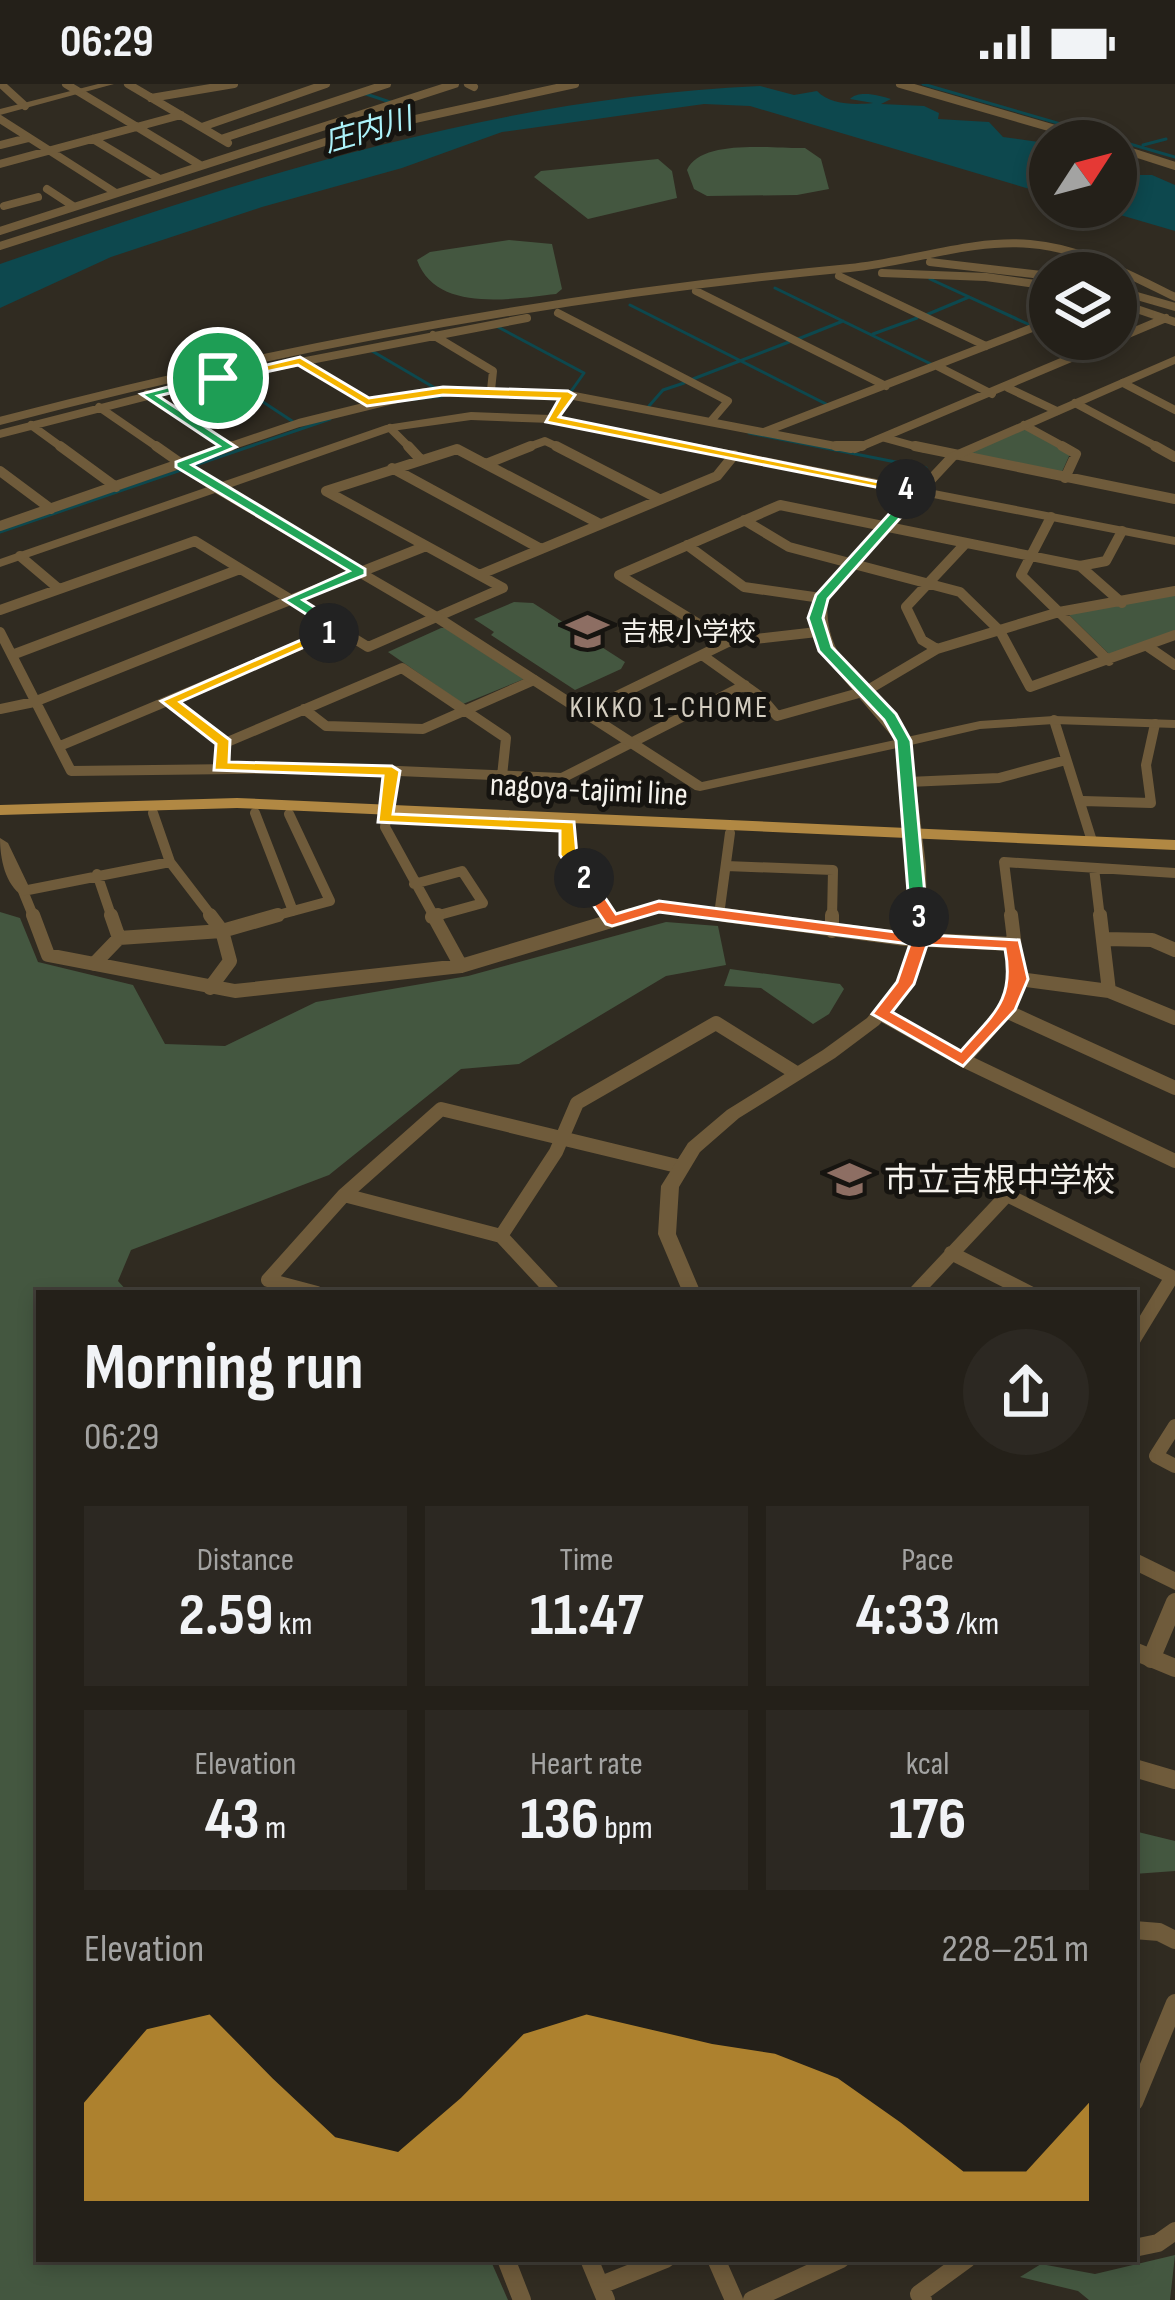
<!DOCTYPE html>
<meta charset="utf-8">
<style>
:root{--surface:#242019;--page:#2c2822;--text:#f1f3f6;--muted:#a3a3a2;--line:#413e38;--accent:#e8ab37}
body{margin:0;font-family:"Sofia Sans Condensed","Noto Sans JP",sans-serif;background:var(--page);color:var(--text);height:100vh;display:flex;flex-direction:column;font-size:45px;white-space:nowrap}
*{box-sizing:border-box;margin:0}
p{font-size:39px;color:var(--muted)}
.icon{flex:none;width:66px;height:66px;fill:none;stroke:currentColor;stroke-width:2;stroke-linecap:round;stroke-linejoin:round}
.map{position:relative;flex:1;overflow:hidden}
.side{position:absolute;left:36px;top:1206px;width:1101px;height:972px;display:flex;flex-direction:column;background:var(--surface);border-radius:0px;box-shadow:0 6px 18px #0003,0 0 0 3px var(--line)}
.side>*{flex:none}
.needle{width:78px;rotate:54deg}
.tools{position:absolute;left:1029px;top:36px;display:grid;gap:24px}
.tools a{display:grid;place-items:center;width:108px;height:108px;border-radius:50%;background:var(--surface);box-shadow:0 6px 18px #0003,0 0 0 3px var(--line);font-size:60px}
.pin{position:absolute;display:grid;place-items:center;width:102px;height:102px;color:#fff;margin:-51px;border:6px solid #fff;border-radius:50%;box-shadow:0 3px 12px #0007}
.km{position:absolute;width:60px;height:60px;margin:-30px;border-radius:50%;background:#222;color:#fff;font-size:33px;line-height:60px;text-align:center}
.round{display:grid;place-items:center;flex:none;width:126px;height:126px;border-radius:63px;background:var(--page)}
.headline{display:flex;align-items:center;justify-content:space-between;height:204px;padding:0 48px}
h1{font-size:66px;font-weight:700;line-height:90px}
.stats{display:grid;grid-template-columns:repeat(3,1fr);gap:18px;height:204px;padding:12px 48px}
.stats div{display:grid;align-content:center;border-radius:0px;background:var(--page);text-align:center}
.stats b{font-size:60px;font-weight:700}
.stats small{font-size:33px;font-weight:400}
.stats p{font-size:33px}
.chart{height:336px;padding:24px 48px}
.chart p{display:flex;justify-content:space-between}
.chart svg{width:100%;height:216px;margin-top:12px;fill:var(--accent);opacity:.7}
.status{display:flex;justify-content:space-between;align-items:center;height:84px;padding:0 60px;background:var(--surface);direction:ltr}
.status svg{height:33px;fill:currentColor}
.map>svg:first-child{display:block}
.green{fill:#445740}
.water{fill:#0d484e}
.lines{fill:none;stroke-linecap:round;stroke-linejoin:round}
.stream{stroke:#0d484e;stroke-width:3}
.minor-far3{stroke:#6f5b3b;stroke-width:8}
.minor-far2{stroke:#6f5b3b;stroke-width:10}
.minor-far1{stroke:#6f5b3b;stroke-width:14}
.minor{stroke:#6f5b3b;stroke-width:18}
.tertiary{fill:#6f5b3b;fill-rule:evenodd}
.primary{fill:#b18843;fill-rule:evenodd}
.split-1{fill:#22a559;stroke:#fff;stroke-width:3}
.split-2{fill:#f5b400;stroke:#fff;stroke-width:3}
.split-3{fill:#f0652b;stroke:#fff;stroke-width:3;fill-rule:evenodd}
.split-4{fill:#22a559;stroke:#fff;stroke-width:3}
.split-5{fill:#f5b400;stroke:#fff;stroke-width:3}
.labels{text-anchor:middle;stroke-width:10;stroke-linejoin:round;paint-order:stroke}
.far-poi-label{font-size:27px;fill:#f5f2ec;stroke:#161410;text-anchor:start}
.far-water-label{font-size:30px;font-style:italic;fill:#acf2fa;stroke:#161410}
.far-neighbourhood-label{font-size:30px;letter-spacing:3px;fill:#d4cec1;stroke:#161410}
.street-label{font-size:33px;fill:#f5f2ec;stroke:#161410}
.poi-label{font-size:33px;fill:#f5f2ec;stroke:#161410;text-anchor:start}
</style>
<div class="status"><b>06:29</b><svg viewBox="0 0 49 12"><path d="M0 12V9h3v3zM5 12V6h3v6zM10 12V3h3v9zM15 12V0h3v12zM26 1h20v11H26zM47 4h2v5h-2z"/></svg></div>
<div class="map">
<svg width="1175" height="2216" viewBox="0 0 1175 2216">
<rect width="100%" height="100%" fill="#302b21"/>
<!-- green -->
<path class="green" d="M805,64L821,75L829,105L797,111L707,112L694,105L687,86C701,54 774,65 805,64Z
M658,75L672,87L677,114L588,135L534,93L541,87Z
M509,156L552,160L562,205L556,210C512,215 436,229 417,176L430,168Z
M1020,346H1028L1070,370L1061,390L965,370Z
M1175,508V548L1109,570L1067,529Z
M514,518L533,519L625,578L621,585L575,606L491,551L494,548L474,535Z
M441,544H445L524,595L463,620L388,568Z
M0,828L20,834L38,878L133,901L165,960L225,962L316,918L468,892L666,838L718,842L726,881L666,892L519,980L461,985L329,1091L131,1166L118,1197L129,1209H39V2175H490L508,2216H0Z
M730,885L840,900L844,905L829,930L813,940L761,904L724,902Z
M1134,1747L1175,1757V1787L1134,1790Z
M1175,2171L1170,2216H1089L1078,2207L1020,2193L1041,2180L1095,2190Z"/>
<!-- water -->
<path class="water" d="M760,2L794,11L817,7C830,21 855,21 873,19L850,15C858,6 879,11 891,15L881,20L924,22L939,29L938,35L989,38L1003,53L1046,59L1050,111L750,22L704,20L502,48L402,84L262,123L111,173L0,224V180C251,93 492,14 760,2Z
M1116,91H1152L1175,101V147L1093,123H1116Z"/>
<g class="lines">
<!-- stream -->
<path class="stream" d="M923,0L1175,73
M363,9L390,18
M1143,61L1166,55
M930,195L1030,241
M775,204L931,280
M630,221L828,321
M926,231L969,213
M498,243L584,289L572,306
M873,250L917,234
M798,255L843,237
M372,267L435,304
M228,295L292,337
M693,295L789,258
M405,316L442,312
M649,322L663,306L684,299
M749,349L926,384
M0,448L330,335"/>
<!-- minor-far3 -->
<path class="minor-far3" d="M1,0L25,22
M66,0L200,81
M128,0L228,59
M468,0L474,3
M900,0L1097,57
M151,14L234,0
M0,35L116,109
M202,43L326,0
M93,55L158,94
M221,55L387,0
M0,61L28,54
M1116,63L1175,82
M0,80L181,31
M47,105L73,122
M4,122L38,113
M0,147L455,0
M0,162L356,48L575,0
M930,178L1050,192
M882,189L986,193L1050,202
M839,192L986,262
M1116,206L1175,223
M696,207L886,302
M1116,218L1175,238
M558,229L728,317L711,337
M433,251L493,287L491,306
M1060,255L1089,268
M300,276L367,318
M937,282L992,310
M1123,299L1175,326
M1008,304L1057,327
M147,310L229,363
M1075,319L1161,365
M99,323L160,365
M551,335L569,311
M0,337C280,263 562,211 850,184C910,178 971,155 1030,160C1082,164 1130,191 1175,213
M31,341L64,365
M1024,341L1068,365
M390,344L411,365
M764,348L1050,237
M0,350L218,294L527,234
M885,354L925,365
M222,365L299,339L425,308L569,311L851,365
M523,365L545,357L562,365
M855,365L1166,234"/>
<!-- minor-far2 -->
<path class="minor-far2" d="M60,362L116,403
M156,362L216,404
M408,362L420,375
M556,362L659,415
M836,362H862
M915,362L1175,415
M1062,362L1076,370L1065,394
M1155,362L1175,373
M486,380L531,362
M392,384L541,465
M0,387L51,425
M1051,433L1021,491L1109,577
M744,436L789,463L960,508L1000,547L1030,603L1175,551
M0,442L231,362
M687,461L744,503L821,514
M20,472L59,505
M1080,482L1122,519
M479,491L717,392L734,371
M619,491L780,421L1080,482L1106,477L1122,447
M619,491L728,558
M0,526L195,457L368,563L503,504L326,407L457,365L600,440
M0,548L71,687L328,684L562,694L745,601
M1147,562L1175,581
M937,565L922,556L906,523L965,460
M12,571L240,485
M702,571L761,613L777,632L866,607L937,565L1059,528L1175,507
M169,618L225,659L402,584L506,654L502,692
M0,625L34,618L426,462
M304,625L326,642L423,645L534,596
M584,628L728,558L817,548
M1054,636L1092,757
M60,662L339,545
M392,687L385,743L435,834
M908,698L999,694L1066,676
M1083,717L1151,719L1146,681L1155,640
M153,729L170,778L213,834
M255,729L293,827
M569,742L568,771L611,834
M726,782L833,786L832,834
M1094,784L1100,834
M97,790L112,834
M414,800L462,787L483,819L432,833
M719,831L730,749
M34,834L23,807L170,778
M267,834L330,817L289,730
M621,834L659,823L747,834
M1011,834L1004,778L1175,789"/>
<!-- minor-far1 -->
<path class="minor-far1" d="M33,831L48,871L235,907L461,882L631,831
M111,831L119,854
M433,831L461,882
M609,831L612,836
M724,831L905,855L1013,860
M1100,831L1109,907
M432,833L438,831
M832,847V831
M1105,855L1152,856L1175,866
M94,880L119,854L222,847L278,831
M1019,895L1109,907L1175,934
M210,904L230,877L222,847L210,831
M1006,927L1175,1004
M881,930L963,976L1175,1077
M963,976C1018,913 1022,915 1011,831
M344,1111L501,1152L554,1209
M501,1152L556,1068L577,1019L716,939L796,989
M951,1169L1030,1209
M317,1209L268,1196L344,1111L441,1025L677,1082
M915,1209L1007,1111L1172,1193L1134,1255
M1175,1342L1156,1372L1175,1382"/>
<!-- minor -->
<path class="minor" d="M1134,1567L1175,1584
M1151,1575L1175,1518
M1134,1684L1175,1696
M1134,1846L1159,1848L1175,1856
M1134,2018L1175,1919
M1134,2164L1158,2159L1175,2147
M506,2175L522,2216
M589,2175L606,2216
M716,2175L734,2216
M601,2201L666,2175
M752,2216L841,2175
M923,2216L919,2210L967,2175"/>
<!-- tertiary -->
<path class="tertiary" d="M98,0H114L0,31V25Z
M1175,272V280L956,376L929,405L1175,453V461L923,412L828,515C821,578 875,606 907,653L980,637L1054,632L1175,636V644L1054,640L980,645L911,661L926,782L927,848L922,877L911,904L879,941L835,974L739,1034L700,1068L679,1103L676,1150L701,1209H683L658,1150L661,1102L688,1059L727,1026L823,966L867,934L897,898L906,877L911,848L910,782L897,664L700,707L695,706L433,537L215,409L0,483V475L386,341L471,328L551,331L917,403L948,370ZM471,336L551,339L911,409L816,511L812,535L816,555L827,576L895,656L702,698L443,531L226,405L392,347Z
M0,754L8,759L31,807L29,810L23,812C5,801 0,774 0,754Z
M1134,1468L1175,1488V1506L1134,1486Z"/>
<!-- primary -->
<path class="primary" d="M237,714L1175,756V766L237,724L0,731V721Z"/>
</g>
<!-- split-1 -->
<path class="split-1" d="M218,290L223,296L158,312L236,363L192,381L365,485V491L303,516L344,542V548L324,552L328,544L284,516L349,487L176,383V378L219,362L141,310Z"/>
<!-- split-2 -->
<path class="split-2" d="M324,546L336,549L180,618L230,656L229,678L392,682L400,687L393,730L574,738L577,771L592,794L590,798H578L560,771V747L378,738L383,692L214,686L216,660L161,617Z"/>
<!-- split-3 -->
<path class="split-3" d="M578,791H590L616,830L659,817L911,850L910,833L919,828L927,833L929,851L1019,856L1028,895L1015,926L963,982L872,930L897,898L910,860L659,828L612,842L606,840L575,794ZM927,861L1005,865C1015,917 993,930 961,967L892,928L914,900Z"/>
<!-- split-4 -->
<path class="split-4" d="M906,401L924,407L828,515L823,534L832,563L896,630L911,657L927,833L919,838L910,833L896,657L884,636L819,567L808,534L816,511L908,409L899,405Z"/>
<!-- split-5 -->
<path class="split-5" d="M300,273L369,314L443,303L568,307L575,311L559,333L913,405L906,409L546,338L559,315L443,311L367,322L298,281L218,298L212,294Z"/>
<!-- icons -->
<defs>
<symbol id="school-bare" viewBox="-9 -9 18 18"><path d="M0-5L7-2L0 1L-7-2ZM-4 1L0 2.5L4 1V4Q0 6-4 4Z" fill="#8d6e63" stroke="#161410" stroke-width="2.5" paint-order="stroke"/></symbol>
</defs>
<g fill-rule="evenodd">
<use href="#school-bare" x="558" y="518" width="59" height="59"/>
<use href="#school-bare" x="820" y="1066" width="59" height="59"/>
</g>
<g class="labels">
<!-- far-poi labels -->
<g class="far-poi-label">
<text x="621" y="557">吉根小学校</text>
</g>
<!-- far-water labels -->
<g class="far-water-label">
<text transform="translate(368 46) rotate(-16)" y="10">庄内川</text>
</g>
<!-- far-neighbourhood labels -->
<g class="far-neighbourhood-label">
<text x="670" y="633">KIKKO 1-CHOME</text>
</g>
<!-- street labels -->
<g class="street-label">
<text transform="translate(589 704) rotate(3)" y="12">nagoya-tajimi line</text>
</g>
<!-- poi labels -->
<g class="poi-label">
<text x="884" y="1107">市立吉根中学校</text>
</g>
</g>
</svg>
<div class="tools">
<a><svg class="needle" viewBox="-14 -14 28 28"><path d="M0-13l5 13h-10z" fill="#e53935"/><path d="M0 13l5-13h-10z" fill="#a3a3a2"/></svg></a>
<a><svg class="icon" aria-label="layers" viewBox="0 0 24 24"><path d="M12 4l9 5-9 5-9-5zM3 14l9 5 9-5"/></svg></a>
</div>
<div class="pin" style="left:218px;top:294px;background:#1e9e55"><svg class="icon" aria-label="arrive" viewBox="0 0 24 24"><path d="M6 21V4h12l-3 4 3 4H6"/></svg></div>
<b class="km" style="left:329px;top:549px">1</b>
<b class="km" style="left:584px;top:794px">2</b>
<b class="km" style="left:919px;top:833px">3</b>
<b class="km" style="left:906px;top:405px">4</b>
<section class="side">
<div class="headline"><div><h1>Morning run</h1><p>06:29</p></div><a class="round"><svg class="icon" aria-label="share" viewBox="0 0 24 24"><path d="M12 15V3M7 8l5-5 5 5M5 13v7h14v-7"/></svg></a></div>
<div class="stats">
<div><p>Distance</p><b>2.59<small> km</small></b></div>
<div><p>Time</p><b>11:47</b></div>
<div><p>Pace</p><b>4:33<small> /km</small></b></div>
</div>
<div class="stats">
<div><p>Elevation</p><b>43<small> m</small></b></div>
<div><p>Heart rate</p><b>136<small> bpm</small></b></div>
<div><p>kcal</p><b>176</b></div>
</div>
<div class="chart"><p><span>Elevation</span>228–251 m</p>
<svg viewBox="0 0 160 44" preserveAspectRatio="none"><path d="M0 44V24L10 9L20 6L30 19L40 31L50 34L60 23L70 10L80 6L90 9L100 12L110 14L120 19L130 28L140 38L150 38L160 24V44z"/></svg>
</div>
</section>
</div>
